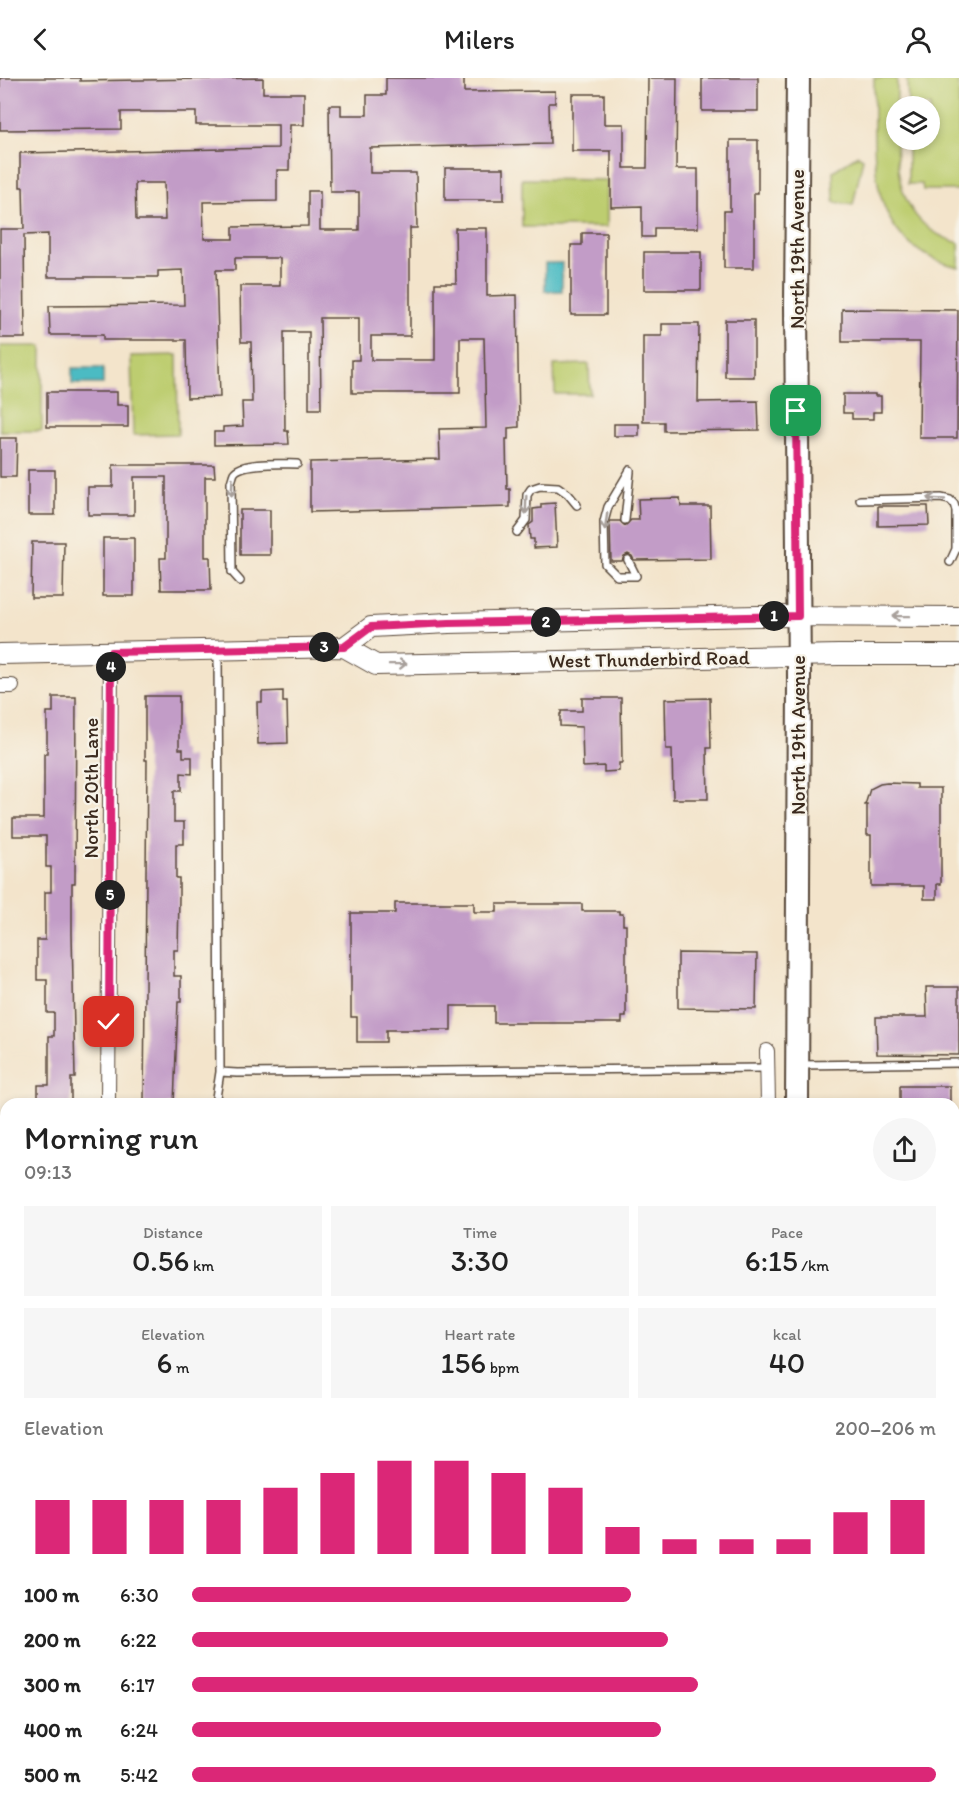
<!DOCTYPE html>
<meta charset="utf-8">
<style>
:root{--surface:#fff;--page:#f6f6f6;--text:#222;--muted:#767676;--accent:#db2777}
body{margin:0;font-family:Itim,sans-serif;background:var(--page);color:var(--text);height:100vh;display:flex;flex-direction:column;font-size:22px;white-space:nowrap}
*{box-sizing:border-box;margin:0}
p{font-size:20px;color:var(--muted)}
.icon{flex:none;width:33px;height:33px;fill:none;stroke:currentColor;stroke-width:2;stroke-linecap:round;stroke-linejoin:round}
.map{position:relative;flex:1;overflow:hidden}
.sheet{position:absolute;left:0px;top:1020px;width:960px;height:712px;display:flex;flex-direction:column;background:var(--surface);border-radius:18px 18px 0 0;box-shadow:0 3px 9px #0003}
.sheet>*{flex:none}
.buttons{position:absolute;left:886px;top:18px;display:grid;gap:12px}
.buttons a{display:grid;place-items:center;width:54px;height:54px;border-radius:50%;background:var(--surface);box-shadow:0 3px 9px #0003;font-size:30px}
.pin{position:absolute;display:grid;place-items:center;width:51px;height:51px;color:#fff;margin:-26px;border-radius:12px;box-shadow:0 3px 9px #0006}
.km{position:absolute;width:30px;height:30px;margin:-15px;border-radius:50%;background:#222;color:#fff;font-size:16px;line-height:30px;text-align:center}
.round{display:grid;place-items:center;flex:none;width:63px;height:63px;border-radius:32px;background:var(--page)}
.overview{display:flex;align-items:center;justify-content:space-between;height:102px;padding:0 24px}
h1{font-size:33px;font-weight:600;line-height:45px}
.stats{display:grid;grid-template-columns:repeat(3,1fr);gap:9px;height:102px;padding:6px 24px}
.stats div{display:grid;align-content:center;border-radius:0px;background:var(--page);text-align:center}
.stats b{font-size:30px;font-weight:600}
.stats small{font-size:16px;font-weight:400}
.stats p{font-size:16px}
.chart{height:168px;padding:12px 24px}
.chart p{display:flex;justify-content:space-between}
.chart svg{width:100%;height:108px;margin-top:6px;stroke:var(--accent);stroke-width:6}
ul{padding:0 24px;list-style:none;font-size:20px}
li{display:grid;grid-template-columns:96px 72px 1fr;align-items:center;height:45px}
li i{height:15px;border-radius:8px;background:var(--accent)}
header{display:flex;justify-content:space-between;align-items:center;height:78px;padding:0 24px;background:var(--surface);font-size:27px;font-weight:600}
.map>svg:first-child{display:block}
.green{fill:#bdcd6f;stroke:#7c7c46;stroke-width:1.5}
.water{fill:#4cbbc3;stroke:#447270;stroke-width:1.5}
.building{fill:#c29cc7;fill-rule:evenodd}
.lines{fill:none;stroke-linecap:round;stroke-linejoin:round}
.lane-casing{stroke:#574638;stroke-width:10}
.street-casing{stroke:#574638;stroke-width:16}
.secondary-casing{stroke:#574638;stroke-width:22}
.primary-casing{stroke:#574638;stroke-width:26}
.lane{stroke:#fff;stroke-width:7}
.street{stroke:#fff;stroke-width:14}
.secondary{stroke:#fff;stroke-width:20}
.primary{stroke:#fff;stroke-width:22}
.oneway{stroke:#a79f9a}
.route-casing{stroke:#fff;stroke-width:12}
.route{stroke:#db2777;stroke-width:8}
.labels{text-anchor:middle;stroke-width:4.5;stroke-linejoin:round;paint-order:stroke}
.street-label{font-size:20px;fill:#3b2a1e;stroke:#f7f3e8}
</style>
<header><svg class="icon" aria-label="back" viewBox="0 0 24 24"><path d="M15 5l-7 7 7 7"/></svg>Milers<svg class="icon" aria-label="person" viewBox="0 0 24 24"><circle cx="12" cy="8" r="4"/><path d="M4 21q1-7 8-7t8 7"/></svg></header>
<div class="map">
<svg width="959" height="1732" viewBox="0 0 959 1732">
<rect width="100%" height="100%" fill="#f7f3e8"/>
<filter id="ink" filterUnits="userSpaceOnUse"><feTurbulence type="fractalNoise" baseFrequency=".0167" numOctaves="2"/><feDisplacementMap in="SourceGraphic" scale="12" xChannelSelector="R" yChannelSelector="G"/><feConvolveMatrix kernelMatrix="1 2 1 2 8 2 1 2 1" color-interpolation-filters="sRGB"/></filter>
<filter id="wash" filterUnits="userSpaceOnUse"><feTurbulence type="fractalNoise" baseFrequency=".008" numOctaves="4" result="noise"/><feDisplacementMap in="SourceGraphic" scale="24" xChannelSelector="R" yChannelSelector="G"/><feGaussianBlur stdDeviation="1.35" result="paint"/><feColorMatrix in="noise" values="0 0 0 0 0 0 0 0 0 0 0 0 0 0 0 0 0 1.4 0 .05"/><feComposite in="paint" operator="in"/></filter>
<g filter="url(#wash)">
<rect width="100%" height="100%" fill="#f3e4cb"/>
<!-- green -->
<path class="green" d="M874,0H897C898,62 881,143 959,165V189C861,168 875,77 874,0Z
M907,0H959V112H923L922,106H908V62H930V28H908Z
M858,77L863,80L853,127L834,124L833,93Z
M522,101L607,102V149H522Z
M0,268H42V353H0Z
M177,277L178,356L133,357L131,278Z
M589,286L590,316H555L554,287Z
M954,1280H959V1408H954Z
M959,1448V1592H954V1449Z"/>
<!-- water -->
<path class="water" d="M545,185H562V213H545Z
M72,290H103V306H72Z"/>
<g id="blocks">
<!-- building -->
<path class="building" d="M0,0H80V3L263,0V15H304V47H290L289,92H277V123L203,124L204,161H233V149L308,148V113H320V152H359V114H330L329,27H341V37H367V17H386V0H464V14L555,13V25H549L550,66L370,70V95H416L417,150H410V258H371V282H435V205H456L455,150H487V218L517,217L519,349L508,350V361H506L507,411H510V429L310,434V384L440,381L439,351L486,350L484,260H460V315H352V282H359V240H320L321,331H309V254H284L285,353H288L289,366L214,367V354H223V349L243,348L242,324H252L251,264H241L240,208H280V180H235V192H216L220,319L187,320L186,262H103V257H50L49,228L184,227L183,192L158,193V199H48V156L24,157L25,260H0V151H24L23,109H20V75L278,70V47H196V34H121V51L0,52ZM135,105H164L165,142H136Z
M648,0H677L676,91H698V150H654V159H642V128L611,129V73H572V16H604V46H624V90H647Z
M702,0H758V33H702Z
M730,62H758V115H754V190H724V133H730Z
M445,90H504V122H445Z
M582,155H606V237H571V167H582Z
M644,174H701V212H644Z
M842,231L958,232L957,360H919L920,264H842Z
M725,242H754V299H725Z
M662,246H699L698,324L758,323L759,352L664,353V344H643V258H662Z
M47,314H117V327H128V349H47Z
M843,316H875V318H881V334H873V341H852V335H843Z
M614,346H639V358H614Z
M0,360H17L16,399H0Z
M113,387H214L215,399H205V479H210L211,512H161L160,480H166V399H134V437H88V409H113Z
M28,392H55V437H28Z
M680,420L681,428H710L711,481L634,482L632,478L628,476L624,478L622,483H611L610,443H620L625,448L631,442H639L638,421Z
M555,425L557,469L534,470V461H530L529,447L533,444V431L541,430V426Z
M878,428H928L929,447L878,448Z
M240,432H270V477H240Z
M103,460H134V518H103Z
M32,464H64L63,520H31Z
M283,613V624H287L288,665L258,666L257,624H262V614Z
M145,618H179V671H183V679H192V696L181,695V713H174V744H184V766H176V800H179V819L178,872H174V898H181V924H178L174,1026H144L147,682H145Z
M53,619H76L75,805H72V856L75,1000H71V1026H38V1007H49V958H54V935H47V902H37V862H45V814H51V789H46V758H13V740H44V676H47V634H53Z
M582,620H621L622,685H619V693L604,694V688L583,689L582,649L560,648V636H561V633H582Z
M710,620L711,670H707L708,721H673L672,671H666L665,621Z
M887,705L917,706V710H941V806H937V821H924V808H871V757H867V727H865L870,711L880,706Z
M395,825H474V834H497V826H582V833H619V836H623V847H626V939H622V945H494V928H451V952H386V964H357V939H351V835H395Z
M678,875L757,876L756,931L678,930Z
M926,909H959V977L877,976L876,939H927Z
M900,1008H950V1026H900Z"/>
</g>
</g>
<g filter="url(#ink)">
<use href="#blocks" fill-opacity="0" stroke="#574638" stroke-width="1.5"/>
<g class="lines">
<defs>
<path id="lane" d="M860,422L941,420L950,422L954,426L956,433V471L950,484
M625,442L630,394
M517,454L526,442L527,417L531,411L540,408L558,409L568,416L577,427
M628,482L636,498H617L605,486L604,444L608,429L630,392
M240,503L232,494L231,404C232,402 233,397 234,395C242,383 283,386 297,386
M799,987L959,985
M220,994L237,995L768,990
M215,1026L220,994L218,574
M0,1221H6"/>
<path id="street" d="M0,608H12
M767,973L768,1026
M108,1026L111,574
M954,1170H959
M0,1315H6
M0,1492H6
M954,1629H959
M768,1726V1732
M834,1726V1732
M408,1732V1726"/>
<path id="secondary" d="M344,569L371,549L449,545L757,538L959,539
M0,576L344,569L376,587L839,577H959"/>
<path id="primary" d="M797,1026L799,600L796,227L798,0
M801,1732V1726"/>
</defs>
<!-- lane casing -->
<use href="#lane" class="lane-casing"/>
<!-- street casing -->
<use href="#street" class="street-casing"/>
<!-- secondary casing -->
<use href="#secondary" class="secondary-casing"/>
<!-- primary casing -->
<use href="#primary" class="primary-casing"/>
<!-- lane -->
<use href="#lane" class="lane"/>
<!-- street -->
<use href="#street" class="street"/>
<!-- secondary -->
<use href="#secondary" class="secondary"/>
<!-- primary -->
<use href="#primary" class="primary"/>
</g>
<!-- one-way arrows -->
<defs><path id="oneway-shaft" d="M-6 0H5M1.5-3L5.5 0L1.5 3" fill="none" stroke-width="1.6" stroke-linecap="round" stroke-linejoin="round" transform="scale(1.5)"/></defs>
<g class="oneway">
<use href="#oneway-shaft" transform="translate(232 409) rotate(93)"/>
<use href="#oneway-shaft" transform="translate(936 421) rotate(-177)"/>
<use href="#oneway-shaft" transform="translate(526 427) rotate(92)"/>
<use href="#oneway-shaft" transform="translate(606 444) rotate(98)"/>
<use href="#oneway-shaft" transform="translate(901 538) rotate(-179)"/>
<use href="#oneway-shaft" transform="translate(398 586) rotate(-1)"/>
</g>
</g>
<g class="lines" filter="url(#ink)">
<defs>
<path id="route" d="M109,944L111,574L344,569L371,549L449,545L798,538L796,333"/>
</defs>
<!-- route casing -->
<use href="#route" class="route-casing"/>
<!-- route -->
<use href="#route" class="route"/>
</g>
<g class="labels">
<!-- street labels -->
<g class="street-label">
<text transform="translate(797 171) rotate(-90)" y="7">North 19th Avenue</text>
<text transform="translate(649 581) rotate(-1)" y="7">West Thunderbird Road</text>
<text transform="translate(798 657) rotate(-90)" y="7">North 19th Avenue</text>
<text transform="translate(91 710) rotate(-90)" y="7">North 20th Lane</text>
</g>
</g>
</svg>
<div class="buttons">
<a><svg class="icon" aria-label="layers" viewBox="0 0 24 24"><path d="M12 4l9 5-9 5-9-5zM3 14l9 5 9-5"/></svg></a>
</div>
<div class="pin" style="left:796px;top:333px;background:#1e9e55"><svg class="icon" aria-label="arrive" viewBox="0 0 24 24"><path d="M6 21V4h12l-3 4 3 4H6"/></svg></div>
<div class="pin" style="left:109px;top:944px;background:#d93025"><svg class="icon" aria-label="check" viewBox="0 0 24 24"><path d="M5 12l5 5 9-10"/></svg></div>
<b class="km" style="left:774px;top:538px">1</b>
<b class="km" style="left:546px;top:544px">2</b>
<b class="km" style="left:324px;top:569px">3</b>
<b class="km" style="left:111px;top:589px">4</b>
<b class="km" style="left:110px;top:817px">5</b>
<section class="sheet">
<div class="overview"><div><h1>Morning run</h1><p>09:13</p></div><a class="round"><svg class="icon" aria-label="share" viewBox="0 0 24 24"><path d="M12 15V3M7 8l5-5 5 5M5 13v7h14v-7"/></svg></a></div>
<div class="stats">
<div><p>Distance</p><b>0.56<small> km</small></b></div>
<div><p>Time</p><b>3:30</b></div>
<div><p>Pace</p><b>6:15<small> /km</small></b></div>
</div>
<div class="stats">
<div><p>Elevation</p><b>6<small> m</small></b></div>
<div><p>Heart rate</p><b>156<small> bpm</small></b></div>
<div><p>kcal</p><b>40</b></div>
</div>
<div class="chart"><p><span>Elevation</span>200–206 m</p>
<svg viewBox="0 0 160 44" preserveAspectRatio="none"><path d="M5 44V22M15 44V22M25 44V22M35 44V22M45 44V17M55 44V11M65 44V6M75 44V6M85 44V11M95 44V17M105 44V33M115 44V38M125 44V38M135 44V38M145 44V27M155 44V22"/></svg>
</div>
<ul>
<li><b>100 m</b>6:30<i style="width:59%"></i></li>
<li><b>200 m</b>6:22<i style="width:64%"></i></li>
<li><b>300 m</b>6:17<i style="width:68%"></i></li>
<li><b>400 m</b>6:24<i style="width:63%"></i></li>
<li><b>500 m</b>5:42<i style="width:100%"></i></li>
</ul>
</section>
</div>
